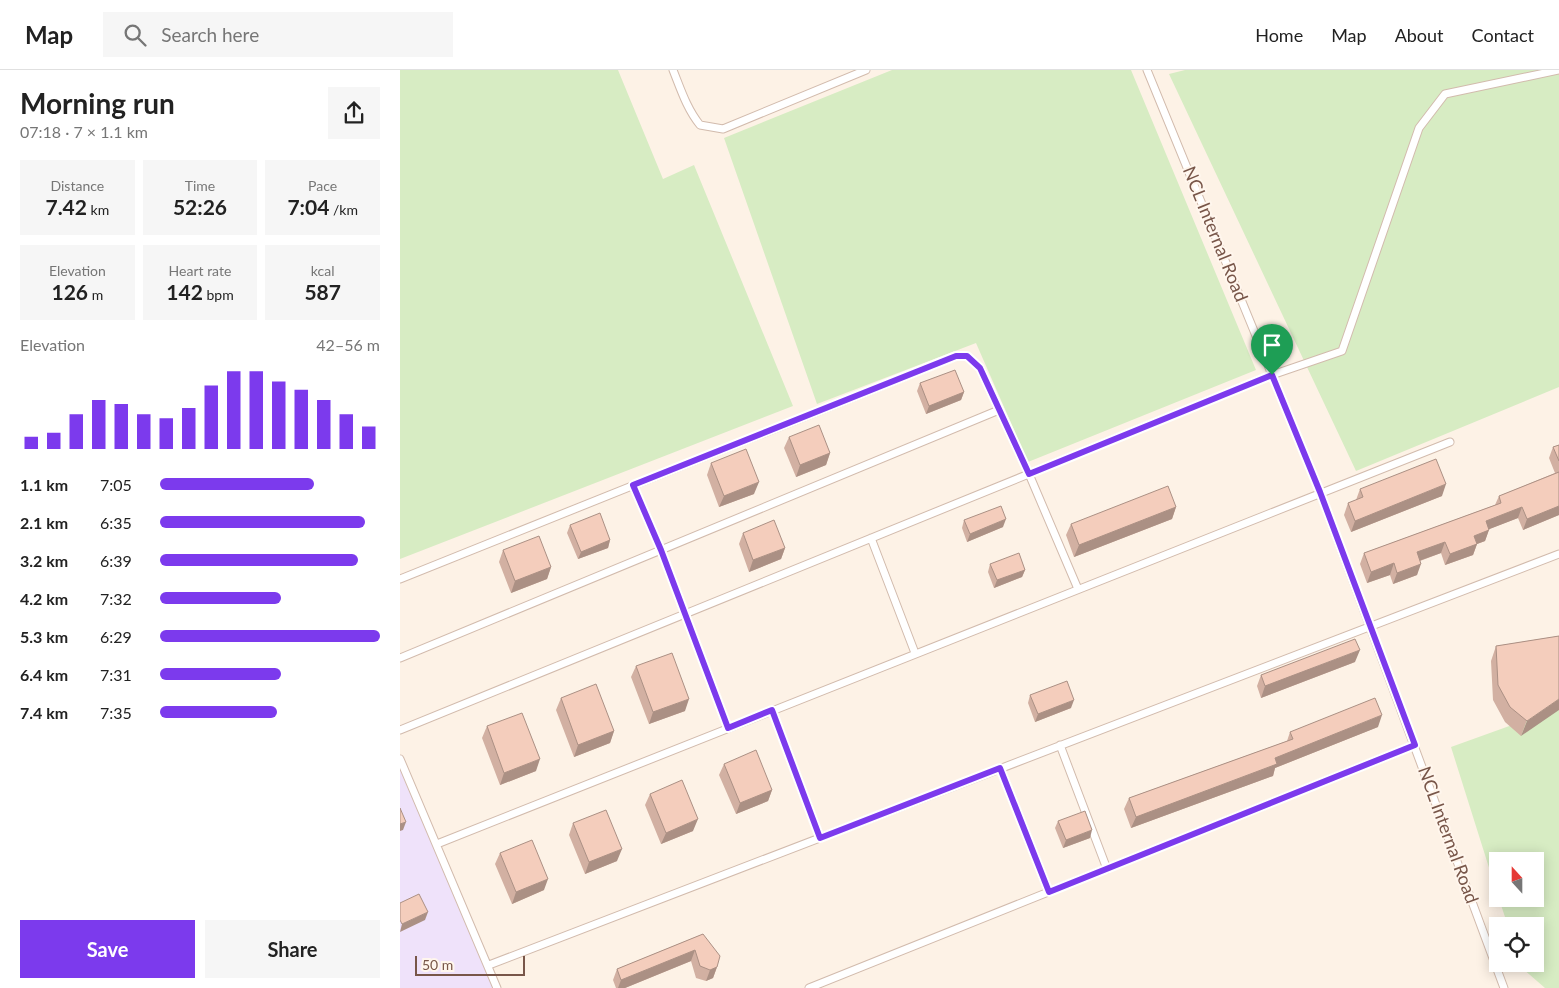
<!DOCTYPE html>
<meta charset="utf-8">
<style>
:root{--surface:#fff;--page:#f6f6f6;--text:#222;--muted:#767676;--line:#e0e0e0;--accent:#7c3aed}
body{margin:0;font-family:Lato,sans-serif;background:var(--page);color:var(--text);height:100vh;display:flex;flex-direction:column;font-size:19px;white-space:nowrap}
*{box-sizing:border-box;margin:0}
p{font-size:16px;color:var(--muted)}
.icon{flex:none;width:28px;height:28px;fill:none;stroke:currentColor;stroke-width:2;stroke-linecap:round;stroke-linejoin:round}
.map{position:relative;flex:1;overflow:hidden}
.drawer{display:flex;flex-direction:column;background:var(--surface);width:400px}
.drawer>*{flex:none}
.needle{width:32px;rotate:339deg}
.fabs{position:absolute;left:1089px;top:782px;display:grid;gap:10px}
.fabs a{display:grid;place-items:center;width:55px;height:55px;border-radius:0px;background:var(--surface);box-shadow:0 2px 12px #0003;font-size:25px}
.scale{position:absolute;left:15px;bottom:12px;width:110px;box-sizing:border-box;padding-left:5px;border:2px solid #785649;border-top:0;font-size:14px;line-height:18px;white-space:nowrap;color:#785649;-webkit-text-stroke:4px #fff6ed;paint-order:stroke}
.pin{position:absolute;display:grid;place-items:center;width:42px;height:42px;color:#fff;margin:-51px -21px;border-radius:50% 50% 50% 0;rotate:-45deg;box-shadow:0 0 5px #0007}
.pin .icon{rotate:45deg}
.round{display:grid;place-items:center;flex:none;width:52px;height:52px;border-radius:0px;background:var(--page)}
.headline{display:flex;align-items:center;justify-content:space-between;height:85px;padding:0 20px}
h1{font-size:28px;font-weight:700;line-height:38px}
.stats{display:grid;grid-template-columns:repeat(3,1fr);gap:8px;height:85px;padding:5px 20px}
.stats div{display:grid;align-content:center;border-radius:0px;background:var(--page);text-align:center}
.stats b{font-size:21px;font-weight:700}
.stats small{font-size:14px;font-weight:400}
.stats p{font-size:14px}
.chart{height:140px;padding:10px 20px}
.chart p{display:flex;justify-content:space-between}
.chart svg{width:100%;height:90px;margin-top:5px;stroke:var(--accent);stroke-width:6}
.action{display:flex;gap:10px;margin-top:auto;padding:10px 20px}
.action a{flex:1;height:58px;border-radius:0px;background:var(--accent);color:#fff;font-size:20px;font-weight:700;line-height:58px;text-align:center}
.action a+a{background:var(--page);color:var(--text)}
ul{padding:0 20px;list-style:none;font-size:16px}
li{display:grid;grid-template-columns:80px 60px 1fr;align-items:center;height:38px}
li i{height:12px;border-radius:6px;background:var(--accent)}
header{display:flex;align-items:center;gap:30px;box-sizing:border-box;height:70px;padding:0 25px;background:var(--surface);border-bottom:1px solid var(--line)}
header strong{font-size:24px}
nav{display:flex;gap:28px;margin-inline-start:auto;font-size:18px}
.search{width:350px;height:45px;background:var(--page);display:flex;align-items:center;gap:12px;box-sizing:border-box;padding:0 18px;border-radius:0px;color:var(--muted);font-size:19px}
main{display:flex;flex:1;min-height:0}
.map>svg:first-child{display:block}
.education{fill:#efe2fa}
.green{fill:#d7ecc3}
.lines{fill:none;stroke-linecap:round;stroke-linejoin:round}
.service-casing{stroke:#d2bbad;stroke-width:9}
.service{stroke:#fff;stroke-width:7}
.wall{fill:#d2b0a2}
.shaded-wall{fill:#ab9084}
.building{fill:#f4cdbc;stroke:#ab9084}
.route-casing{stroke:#fff;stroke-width:10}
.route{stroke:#7c3aed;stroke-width:6}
.labels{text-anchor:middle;stroke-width:4;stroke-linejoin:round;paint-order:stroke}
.street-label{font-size:18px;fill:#785649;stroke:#fff6ed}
</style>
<header>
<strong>Map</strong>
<div class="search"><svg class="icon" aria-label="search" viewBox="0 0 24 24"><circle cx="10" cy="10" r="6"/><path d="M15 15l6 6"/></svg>Search here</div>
<nav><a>Home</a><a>Map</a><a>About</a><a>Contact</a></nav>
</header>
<main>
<section class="drawer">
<div class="headline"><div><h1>Morning run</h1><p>07:18 · 7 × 1.1 km</p></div><a class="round"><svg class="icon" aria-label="share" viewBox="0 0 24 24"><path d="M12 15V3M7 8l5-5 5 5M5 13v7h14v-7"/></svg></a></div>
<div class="stats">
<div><p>Distance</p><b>7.42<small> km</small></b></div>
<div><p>Time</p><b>52:26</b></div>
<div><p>Pace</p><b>7:04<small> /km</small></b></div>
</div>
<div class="stats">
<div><p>Elevation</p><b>126<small> m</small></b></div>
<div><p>Heart rate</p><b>142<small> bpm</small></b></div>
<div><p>kcal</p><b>587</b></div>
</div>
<div class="chart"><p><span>Elevation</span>42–56 m</p>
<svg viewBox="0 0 160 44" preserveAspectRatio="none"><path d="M5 44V38M15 44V36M25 44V27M35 44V20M45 44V22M55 44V27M65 44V29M75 44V24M85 44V13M95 44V6M105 44V6M115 44V11M125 44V15M135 44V20M145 44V27M155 44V33"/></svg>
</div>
<ul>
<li><b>1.1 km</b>7:05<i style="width:70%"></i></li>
<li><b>2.1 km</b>6:35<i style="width:93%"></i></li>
<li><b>3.2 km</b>6:39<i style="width:90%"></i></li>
<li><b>4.2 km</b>7:32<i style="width:55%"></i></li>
<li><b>5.3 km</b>6:29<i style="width:100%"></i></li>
<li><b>6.4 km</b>7:31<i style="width:55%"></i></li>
<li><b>7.4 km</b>7:35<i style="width:53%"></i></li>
</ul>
<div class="action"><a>Save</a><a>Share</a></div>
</section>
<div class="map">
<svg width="1159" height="918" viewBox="0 0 1159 918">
<rect width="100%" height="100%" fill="#fdf2e6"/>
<!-- education -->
<path class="education" d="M0,686L97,918H0Z"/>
<!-- green -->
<path class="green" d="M0,0H218L263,109L294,95L393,336L0,489Z
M492,0H731L856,300L628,392L576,273L417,334L324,68Z
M785,0H1159V317L956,401L769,4Z
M1159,638V918H1145L1121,897L1120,894H1135V856H1108L1099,829H1135V791H1098L1097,823L1051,677Z"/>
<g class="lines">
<defs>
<path id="service" d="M273,0C281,20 287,39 300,55L323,59L466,0
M747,0L920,422L1104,918
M233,415L261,480L328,658
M471,468L515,583
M0,509L556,286H567L580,298L629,404L678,519
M0,588L599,340
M372,640L420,768
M0,660L872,305L942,281L1019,58L1045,24L1159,0
M660,675L707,799
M0,689L97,918
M600,698L649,822
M37,774L1050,372
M89,895L1159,484
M409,918L1015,675"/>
</defs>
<!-- service casing -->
<use href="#service" class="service-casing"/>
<!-- service -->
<use href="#service" class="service"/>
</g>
<!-- wall -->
<path class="wall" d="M520,313L564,322L561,330L526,344L517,321Z
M389,367L430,383L426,395L396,407L384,378Z
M1159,375V445L1123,460L1118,448L1089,459L1085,471L1077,474L1073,485L1045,495L1041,483L1020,491L1017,505L993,514L990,505L967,513L960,494L964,483L1095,435L1099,426L1155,403L1149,388L1153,377Z
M311,393L354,424L319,437L307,405Z
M960,419L1042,426L951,462L944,445L948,433L956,430Z
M776,437L772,449L674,487L666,465L671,454Z
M564,450L603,457L567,472L562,458Z
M170,455L210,470L208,478L178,489L167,463Z
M343,463L385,478L381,489L349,502L339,474Z
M103,480L151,497L147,509L111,523L99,492Z
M590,494L625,500L622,507L594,518L588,502Z
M1159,566L1121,666L1105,652L1093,630L1091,591L1096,576Z
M955,592L861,628L857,616L861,605Z
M236,596L285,641L249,654L231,607Z
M630,625L671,638L635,652L628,633Z
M161,628L214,661L210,673L174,687L156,640Z
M87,656L136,701L100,715L82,668Z
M978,657L875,698L873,706L731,758L724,739L729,728L887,671L890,662Z
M324,694L372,720L368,731L336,744L319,705Z
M250,724L293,761L261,774L245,735Z
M658,751L690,768L663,778L655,758Z
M173,753L217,791L185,804L169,765Z
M100,783L144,820L112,834L95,794Z
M303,864L317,897L313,908L306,911L296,908L291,891L225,918H216L213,910L217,899Z"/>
<!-- shaded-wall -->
<path class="shaded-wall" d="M564,322L561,330L526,344L529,336Z
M430,383L426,395L396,407L400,395Z
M359,412L354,424L319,437L324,426Z
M1046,414L1042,426L951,462L955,451Z
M1159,436V445L1123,460L1127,449Z
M776,437L772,449L674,487L679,475Z
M1122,437L1118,448L1082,462L1086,451Z
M606,449L603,457L567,472L570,464Z
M1089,460L1085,471L1077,474L1073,485L1045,495L1050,484L1074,466Z
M210,470L208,478L178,489L181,482Z
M1045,472L1041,483L1013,493L1017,482Z
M385,478L381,489L349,502L353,490Z
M994,493L990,505L967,513L971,502Z
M1021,494L1017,505L993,514L997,503Z
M151,497L147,509L111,523L115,511Z
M625,500L622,507L594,518L597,510Z
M960,580L955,592L861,628L865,616Z
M289,629L285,641L249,654L253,642Z
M1159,629V640L1121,666L1127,651Z
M674,630L671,638L635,652L638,644Z
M982,645L978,657L875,698L873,706L731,758L736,747L875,688Z
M214,661L210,673L174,687L178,675Z
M140,689L136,701L100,715L104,703Z
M372,720L368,731L336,744L340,733Z
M298,749L293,761L261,774L266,763Z
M6,752L3,760L0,761V754Z
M692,760L690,768L663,778L666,770Z
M222,779L217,791L185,804L189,792Z
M148,809L144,820L112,834L116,822Z
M28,842L25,850L0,862L2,854Z
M295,880L291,891L225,918H218L221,910Z
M317,897L313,908L306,911L310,900Z"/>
<!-- building -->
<path class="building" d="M555,300L564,322L529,336L520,313Z
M419,355L430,383L400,395L389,367Z
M1159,375V391L1153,377Z
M346,379L359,412L324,426L311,393Z
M1036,389L1046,414L955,451L948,433L963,427L960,419Z
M1159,402V436L1127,449L1122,437L1086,451L1089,460L1074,466L1077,474L1050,484L1045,472L1017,482L1021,494L997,503L994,493L971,502L964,483L1101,433L1099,426Z
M768,416L776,437L679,475L671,454Z
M601,436L606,449L570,464L564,450Z
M200,443L210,470L181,482L170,455Z
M374,450L385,478L353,490L343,463Z
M139,466L151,497L115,511L103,480Z
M619,483L625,500L597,510L590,494Z
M1159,566V629L1127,651L1110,637L1098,615L1096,576Z
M955,569L960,580L865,616L861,605Z
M272,583L289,629L253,642L236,596Z
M667,611L674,630L638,644L630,625Z
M196,614L214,661L178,675L161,628Z
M975,628L982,645L875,688L877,694L736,747L729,728L893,669L890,662Z
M122,643L140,689L104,703L87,656Z
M356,680L372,720L340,733L324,694Z
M282,710L298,749L266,763L250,724Z
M0,738L6,752L0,754Z
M206,740L222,779L189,792L173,753Z
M685,741L692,760L666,770L658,751Z
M132,770L148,809L116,822L100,783Z
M19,824L28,842L2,854L0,850V833Z
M303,864L320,886L317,897L310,900L300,896L295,880L221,910L217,899Z"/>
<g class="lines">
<defs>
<path id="route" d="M556,286H567L580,298L629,404L872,305L920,422L1015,675L649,822L600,698L420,768L372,640L328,658L261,480L233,415Z"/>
</defs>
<!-- route casing -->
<use href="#route" class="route-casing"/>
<!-- route -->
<use href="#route" class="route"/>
</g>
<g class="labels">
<!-- street labels -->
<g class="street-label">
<text transform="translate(815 164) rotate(68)" y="6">NCL Internal Road</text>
<text transform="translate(1048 765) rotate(70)" y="6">NCL Internal Road</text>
</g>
</g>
</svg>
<div class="fabs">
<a><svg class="needle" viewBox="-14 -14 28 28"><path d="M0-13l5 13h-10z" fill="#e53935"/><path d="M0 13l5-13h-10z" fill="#767676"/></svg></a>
<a><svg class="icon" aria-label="locate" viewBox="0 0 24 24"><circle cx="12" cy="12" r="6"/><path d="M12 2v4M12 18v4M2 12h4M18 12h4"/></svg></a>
</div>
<div class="scale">50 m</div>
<div class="pin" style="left:872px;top:305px;background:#1e9e55"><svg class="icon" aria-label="arrive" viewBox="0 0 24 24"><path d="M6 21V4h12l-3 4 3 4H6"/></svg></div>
</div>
</main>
